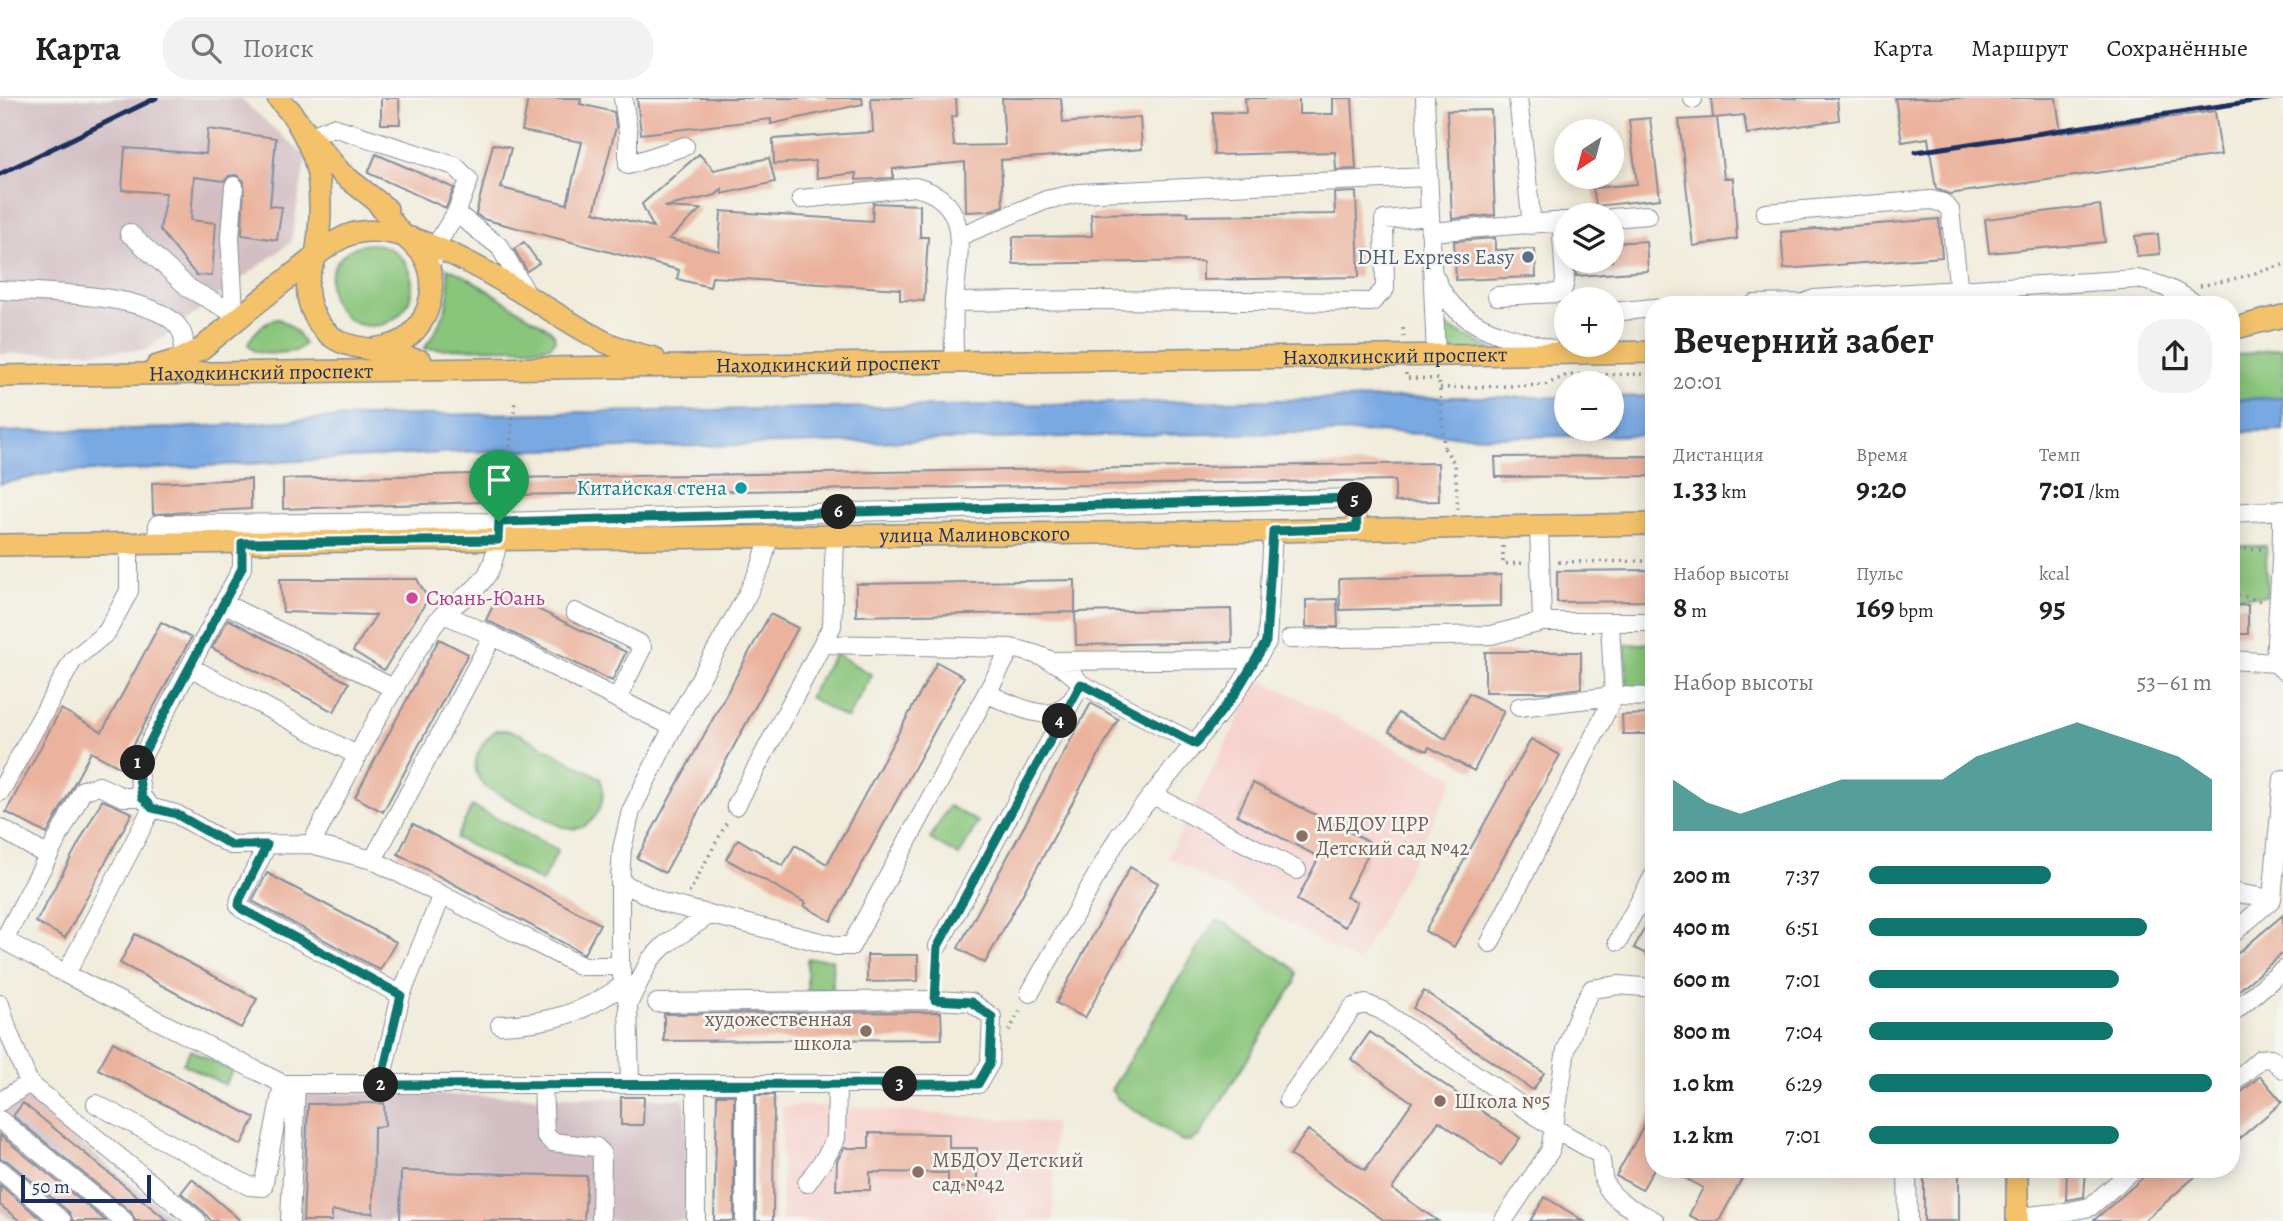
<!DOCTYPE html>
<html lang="ru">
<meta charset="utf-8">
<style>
:root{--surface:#fff;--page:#f2f2f2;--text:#222;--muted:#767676;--line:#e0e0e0;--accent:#0f766e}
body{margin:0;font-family:Alegreya,serif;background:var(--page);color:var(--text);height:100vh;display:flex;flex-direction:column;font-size:26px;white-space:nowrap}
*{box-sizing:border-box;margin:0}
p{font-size:23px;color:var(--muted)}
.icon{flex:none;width:38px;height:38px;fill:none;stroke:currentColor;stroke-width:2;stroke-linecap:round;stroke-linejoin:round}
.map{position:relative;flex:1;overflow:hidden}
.sheet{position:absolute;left:1645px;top:198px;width:595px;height:882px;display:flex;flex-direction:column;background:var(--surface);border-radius:28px;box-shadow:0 4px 18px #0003}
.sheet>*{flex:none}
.needle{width:46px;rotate:216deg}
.tools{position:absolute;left:1554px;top:21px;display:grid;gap:14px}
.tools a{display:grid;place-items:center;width:70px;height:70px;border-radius:50%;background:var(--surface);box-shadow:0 4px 18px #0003;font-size:35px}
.scale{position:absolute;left:21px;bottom:18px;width:130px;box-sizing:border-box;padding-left:7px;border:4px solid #1b2f5e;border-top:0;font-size:19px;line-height:24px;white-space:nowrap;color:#1b2f5e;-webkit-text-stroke:5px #f6f6f2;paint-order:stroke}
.pin{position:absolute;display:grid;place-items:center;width:60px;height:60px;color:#fff;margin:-72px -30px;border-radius:50% 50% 50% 0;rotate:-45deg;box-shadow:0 0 7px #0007}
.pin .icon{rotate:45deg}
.km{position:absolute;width:35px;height:35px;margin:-18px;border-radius:50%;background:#222;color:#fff;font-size:19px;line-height:35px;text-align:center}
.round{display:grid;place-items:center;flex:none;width:74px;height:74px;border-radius:28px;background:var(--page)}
.headline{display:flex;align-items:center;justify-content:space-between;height:119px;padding:0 28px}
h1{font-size:38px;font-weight:600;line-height:52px}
.metrics{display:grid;grid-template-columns:repeat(3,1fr);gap:10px;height:119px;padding:7px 28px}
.metrics div{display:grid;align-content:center}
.metrics b{font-size:30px;font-weight:600}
.metrics small{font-size:19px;font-weight:400}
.metrics p{font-size:19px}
.chart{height:196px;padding:14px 28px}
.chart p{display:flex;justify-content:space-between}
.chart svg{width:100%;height:126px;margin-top:7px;fill:var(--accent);opacity:.7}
ul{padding:0 28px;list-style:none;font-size:23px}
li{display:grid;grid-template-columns:112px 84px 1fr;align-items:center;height:52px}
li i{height:18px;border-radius:9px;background:var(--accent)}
header{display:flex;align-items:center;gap:42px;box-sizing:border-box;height:98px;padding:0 35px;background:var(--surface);border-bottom:2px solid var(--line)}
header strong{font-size:33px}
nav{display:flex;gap:38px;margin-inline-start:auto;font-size:24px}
.search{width:490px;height:63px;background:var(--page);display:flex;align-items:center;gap:18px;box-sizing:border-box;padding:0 24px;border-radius:28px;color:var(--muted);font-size:26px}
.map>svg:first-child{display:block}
.built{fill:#f7d0cb}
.industrial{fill:#d2bec2}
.green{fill:#89c57a;stroke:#527a6c;stroke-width:2}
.water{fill:#79a9e3;stroke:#4a6ca0;stroke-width:2}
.building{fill:#ebb39d}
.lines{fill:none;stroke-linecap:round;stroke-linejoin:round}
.minor-casing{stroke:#868e9c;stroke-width:20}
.major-casing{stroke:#868e9c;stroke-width:24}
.path{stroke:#868e9c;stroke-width:3.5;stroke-dasharray:2 5;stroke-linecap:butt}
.minor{stroke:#fff;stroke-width:18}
.major{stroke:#f3c26a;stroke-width:21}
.rail{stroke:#1b2f5e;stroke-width:5}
.route-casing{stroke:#fff;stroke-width:14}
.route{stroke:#0f766e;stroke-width:9}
.service-dot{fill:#5c6f8a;stroke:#f6f6f2;stroke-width:2.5}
.culture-dot{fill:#0f9aa8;stroke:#f6f6f2;stroke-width:2.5}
.hotel-dot{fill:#d1479c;stroke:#f6f6f2;stroke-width:2.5}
.education-dot{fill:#8d6e63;stroke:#f6f6f2;stroke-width:2.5}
.labels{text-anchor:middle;stroke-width:5;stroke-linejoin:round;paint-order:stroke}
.service-label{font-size:21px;fill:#4e5e75;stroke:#f6f6f2;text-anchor:end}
.street-label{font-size:21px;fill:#1b2f5e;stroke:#f6f6f2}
.culture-label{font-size:21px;fill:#0d838f;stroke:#f6f6f2;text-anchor:end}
.hotel-label{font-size:21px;fill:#b23c85;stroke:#f6f6f2;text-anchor:start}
.education-label{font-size:21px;fill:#785e54;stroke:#f6f6f2;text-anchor:start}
</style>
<header>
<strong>Карта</strong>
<div class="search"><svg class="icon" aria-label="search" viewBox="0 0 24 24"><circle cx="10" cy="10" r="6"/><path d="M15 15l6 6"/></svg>Поиск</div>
<nav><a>Карта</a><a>Маршрут</a><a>Сохранённые</a></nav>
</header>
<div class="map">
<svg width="2283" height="1123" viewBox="0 0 2283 1123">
<rect width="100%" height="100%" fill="#f6f6f2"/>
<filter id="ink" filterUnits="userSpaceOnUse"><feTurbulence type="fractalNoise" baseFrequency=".0143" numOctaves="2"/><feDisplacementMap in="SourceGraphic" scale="14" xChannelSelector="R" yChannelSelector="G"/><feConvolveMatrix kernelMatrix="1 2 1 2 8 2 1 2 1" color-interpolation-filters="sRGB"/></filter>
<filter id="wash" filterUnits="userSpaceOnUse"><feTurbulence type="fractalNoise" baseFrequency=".00686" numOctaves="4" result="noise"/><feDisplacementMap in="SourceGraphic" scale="28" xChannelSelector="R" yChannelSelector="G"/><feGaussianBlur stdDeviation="1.57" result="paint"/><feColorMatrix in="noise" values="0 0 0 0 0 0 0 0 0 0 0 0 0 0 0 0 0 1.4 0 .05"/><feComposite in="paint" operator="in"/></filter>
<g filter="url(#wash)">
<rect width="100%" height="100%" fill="#f1ecdb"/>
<!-- built -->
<path class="built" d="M1259,580L1455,680L1359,865L1168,759Z
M782,1008H838L1054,1025L1053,1123H782Z"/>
<!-- industrial -->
<path class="industrial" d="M0,0H240L306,59L291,144L147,252L0,256Z
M14,987L52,1022L176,1123H13L0,1113V995Z
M300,995L683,1001L686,1010L687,1123H294Z"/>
<!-- green -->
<path class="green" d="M330 187a41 41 0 1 1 82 0a41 41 0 1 1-82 0Z
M447,170L463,177L549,231L554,236L555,242L552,247L543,250L424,251C443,222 453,205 447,170Z
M278,221C289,225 299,235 304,246L296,253C282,254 255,261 248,246C254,234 265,223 278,221Z
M1441,226L1495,253H1443Z
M2283,250V299L2231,302V258Z
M2231,448H2266L2267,498H2231Z
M1654,545V601L1628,602L1625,547Z
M835,555L872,577L847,621L809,599Z
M496,632H506L520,636L599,679C608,694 601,719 584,728C577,732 570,730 562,729L487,690C466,672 477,648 496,632Z
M472,708L558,752L542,784L456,740Z
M949,708L978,724L959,758L930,741Z
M1217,823L1226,826L1292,869L1297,875L1295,885L1199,1038L1190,1043H1182L1118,1001L1111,992L1210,830Z
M807,861H832L833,893H807Z
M190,952L232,973L225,987L183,966Z"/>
<!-- water -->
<path class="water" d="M1654,298V337L1491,339L1375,334L1143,337L459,354L134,372L55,374L0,386V334L175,330L365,318L1450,299H1566V331H1612V299Z
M2283,299V332L2231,334V302Z"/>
<g id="blocks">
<!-- building -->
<path class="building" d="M381,0H399L400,26H381Z
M528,0H581L580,6L614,14L616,29L594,114L653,129L642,106L699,56L714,72L769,60L775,84L722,96V91L716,97L664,109L701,111L669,141L719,153L721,113L872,123L873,105L920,107V139H928L924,203L900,202V191L712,179L710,189L677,181L679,172L483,121L476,116L493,46L511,50L501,90L567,106L582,44L522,33Z
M637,0H862L863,6L771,26V21L641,36Z
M871,0H956L957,18L951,19L954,48L1005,47L1002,0H1061L1063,25L1140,19L1142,51L1001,62L1003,108L989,113L966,114L965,64L893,71V80L856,82V75L817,80L815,63L774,66L773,41L873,34Z
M1245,0H1299V16H1333V0H1352L1356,71L1336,72L1335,54L1214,57L1213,14L1246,15Z
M1711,0H1837L1839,22L1747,36L1744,17L1714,20H1717L1724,80H1733L1737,141L1693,148L1679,22L1713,20Z
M1895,0H2056L2061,35L2215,13L2221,57L1949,96L1936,91L1928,40L1902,44Z
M1491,12L1495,117L1452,121L1447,13Z
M1650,20L1660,101L1596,108L1593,90L1637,86L1629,22Z
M208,31L276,40L270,108L282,109L277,142L242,137L244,83L236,77L229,78L224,83L194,79L191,122L216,125L212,178L196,177L160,132L166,95L122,92L125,50L206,56Z
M376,56L454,90L446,110L368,75Z
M1356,94L1359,179L1203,182V163L1013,166V139L1092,138L1091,116L1188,114V118L1335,116L1334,95Z
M2100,107L2105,144L1989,155L1985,121Z
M1939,121L1942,159L1784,171L1781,134Z
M2158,136L2160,156L2137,158L2135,138Z
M1495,140V152L1535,151L1536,179L1456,182L1454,143Z
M1646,143L1648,173L1576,178L1575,163H1612V145Z
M524,144L539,165L527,173L514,151Z
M1654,358V378L1496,379L1495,359Z
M1438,365L1439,403L1395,404V382L509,397V403L283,411V381L509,375V380Z
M251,381V411L153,416L152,385Z
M1654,472V503L1557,504V473Z
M1501,477V508L1340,512L1339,481Z
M280,481H417L428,501L384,572L353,553L376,517L283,514Z
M1075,482V514L856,518V486Z
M500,493L626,554L612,583L486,522Z
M1337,501L1338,529H1306V502Z
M2231,507H2248V536H2231Z
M1231,511L1232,544L1076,547L1075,514Z
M770,516L798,530L665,775L637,760Z
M228,521L349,585L334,614L212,550Z
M161,524L191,540L121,670L91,654L47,736L6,714L61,611L102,634Z
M439,541L468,556L383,714L355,699Z
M1485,554H1581V590L1552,594H1485Z
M937,564L964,579L831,823L804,808L806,805L726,761L738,741L783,768L795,747L827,766Z
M1469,595L1504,613L1474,673L1429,649L1427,653L1389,634L1398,615L1446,641Z
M1091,605L1118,621L985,865L958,850Z
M1654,616V636H1623L1622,617Z
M1531,641L1560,657L1454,849L1425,833Z
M1253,685L1373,746L1346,799L1357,804L1345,829L1297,802L1319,759L1237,717Z
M102,702L132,715L65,840L36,824Z
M413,726L600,826L584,856L398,756Z
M1130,769L1158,785L1085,920L1056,905Z
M267,775L396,844L380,872L252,803Z
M1654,812V860L1634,850Z
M2283,817V855L2231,899V861Z
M135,836L257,901L241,930L120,865Z
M867,857H918V883L867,884Z
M1424,893L1544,975L1533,992L1413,910Z
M941,914L942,941L664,943V916Z
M1370,934L1520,1040L1501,1067L1439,1023L1392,1091L1438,1123H1385L1290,1057L1308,1032L1365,1072L1412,1004L1351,961Z
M113,944L255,1020L241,1047L98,971Z
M2260,978L2282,1004L2231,1048V1003Z
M717,997H734V1123H714Z
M756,997H774L773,1123H756Z
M621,999H644L643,1027H621Z
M23,1005L168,1123H135L131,1114L13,1018Z
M384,1005L385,1028L374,1029L373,1115L332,1113V1123H303L308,1006Z
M1654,1009V1071L1642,1092L1616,1078Z
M869,1035L949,1036V1050H977V1090L948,1089V1075L870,1074V1092H836L837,1063L844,1050H869Z
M0,1037L106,1123H73L69,1114L7,1063L0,1061Z
M1669,1071H1701L1711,1076L1713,1071H1747L1719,1123H1700L1689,1117L1703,1090Z
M1924,1071H1959V1123H1924Z
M2067,1071H2086L2084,1099L2066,1102Z
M2153,1071H2204L2144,1123H2093Z
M401,1073L587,1078L584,1123H400Z
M192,1081L241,1123H211L204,1114L181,1095Z
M0,1087L44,1123H20L0,1107Z
M1545,1099L1584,1123H1530Z"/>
</g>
</g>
<g filter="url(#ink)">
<use href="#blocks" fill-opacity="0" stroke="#868e9c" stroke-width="2"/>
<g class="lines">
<defs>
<path id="minor" d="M623,0L628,34V67L685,48
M1425,0L1436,258
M1518,0L1532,127
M1693,0V1
M308,44L311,38L333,29L455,68L469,82L456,115L438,144L433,161
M801,101L915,89C975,103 957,157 954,203C953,223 954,243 954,263
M456,115L500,149L529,200
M1765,115L1931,102L1943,105L1950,112L1959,194
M1612,120L1648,117
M1430,134L1566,123
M129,135L190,191L234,215L239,220
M960,138L1046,102L1079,95L1428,79
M1435,179C1456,231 1503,237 1551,251
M0,192C39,195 165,194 182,235C186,244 183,253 181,261
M1497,198L1559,195L1563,191L1565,183L1561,123
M954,204L1088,202L1372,204L1385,191L1384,122L1430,118
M1754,206L1803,205
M1802,206L1814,201L2137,181C2160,185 2177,194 2196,206
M1612,214L1654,210
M234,215L230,139L234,88
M2282,412C2283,463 2277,514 2275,565L2283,572
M2231,415L2283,412
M1539,427L1542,524H1654
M242,445V470L137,668L142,699L152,710L176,716L231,747L311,746L373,762L581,868H620
M157,446L158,426L499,424L1355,400L1357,430
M223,505L395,591
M575,514L639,545L642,550L617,601
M444,516L493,538L673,629
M1290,541L1491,537L1542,524
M823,546L1011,550C1037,555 1064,564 1081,586L1196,646
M2231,562L2275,565
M1050,563L1257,561
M190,569L358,658
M987,595C1003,603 1039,621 1056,614C1061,612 1066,607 1070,604
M1519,609L1614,598L1610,525
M0,694L73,562L107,534L129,493V446
M1153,697L1297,772
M736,708L832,528L835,438
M0,730L48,758
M311,746C351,673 386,595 434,527C449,506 475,497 488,475C496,460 498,445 499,429
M267,747L240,801L239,807L242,811L401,897
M373,762L493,538
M620,784L664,805L836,848H851L1011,550
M2231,794L2272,801
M2231,837L2272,801L2283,681
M0,840L66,876L283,986H978L990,965L992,919L971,904L935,902L657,905
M4,842L83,692L99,688L123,699H142
M1618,843L1654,777
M1490,845L1614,598L1654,599
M938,848L1081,586
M66,876L152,710
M1030,895L1119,738L1235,596L1267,544L1273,433
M0,906L8,933L29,985L197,1123
M628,906L650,862L665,847L709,817
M2231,916L2283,872
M500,927C548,925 583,916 623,887
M543,986L545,1036L552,1044L596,1049L602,1055L601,1123
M630,986L628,906L620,868V784L622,751L631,713L673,629L746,499L761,468L769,439
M380,987L401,897L442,797
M2231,987L2260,961L2271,960L2283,971
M1288,1002L1353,909L1366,906L1381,912L1554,1030L1599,1056C1603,1065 1601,1074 1604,1083C1612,1104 1637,1113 1655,1123
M0,1004L29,985
M96,1006L249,1088L263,1089L283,986
M0,1022L124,1123
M1907,1071L1908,1123
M0,1072L62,1123
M807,1085L827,1057L836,1040L837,986
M2017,1119L2066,1114L2090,1109L2134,1071
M290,1123L296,987
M696,1123V986
M745,1123V986
M1503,1123L1550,1053L1566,952L1579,914L1592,891L1619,887L1654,890"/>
<g id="major">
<path d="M278,0L341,75L387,111"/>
<path d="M290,12C304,36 317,58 319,86C321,109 320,134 316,157C314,165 309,174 308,182C305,205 317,231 337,242C349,249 360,249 373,252C389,255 405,259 421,263"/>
<path d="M2231,231L2283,218"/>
<path d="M373,251C385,249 399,247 409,238C432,218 440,180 421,154C415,147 407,142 401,135C393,126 385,115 378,105"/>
<path d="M157,268L181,261L201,251C231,226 262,201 292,177C309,164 325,148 344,139C407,107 545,214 603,243C620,251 636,256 654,260"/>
<path id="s1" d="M0,278L1654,254"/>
<path id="s2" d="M0,447L1273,433L1654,426"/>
<path d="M2017,1071V1123"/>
</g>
</defs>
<!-- minor casing -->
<use href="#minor" class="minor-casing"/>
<!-- major casing -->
<use href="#major" class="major-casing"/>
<!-- path -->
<path class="path" d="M2200,188L2238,180L2283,167
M1403,230L1404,239
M1406,275V280L1439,281L1444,349
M1440,290L1545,287L1567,277L1654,276
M1444,350L1455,366L1458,413
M509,356L515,303
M1503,448V466L1526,465
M2231,451H2264
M1558,464L1654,463
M2231,495L2261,503
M689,795L728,722
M936,887L937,864
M1009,933L1022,909"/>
<!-- minor -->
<use href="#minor" class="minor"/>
<!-- major -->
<use href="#major" class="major"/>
<!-- rail -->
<path class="rail" d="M1916,54L2273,0
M0,76L156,0"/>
</g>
</g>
<g class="lines" filter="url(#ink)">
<defs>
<path id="route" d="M1355,400L1357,430L1273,433L1266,544L1235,596L1196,646L1081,586L938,848L935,902L971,904L992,919L990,965L978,986L380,987L401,897L242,811L239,807L240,801L267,747H231L176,716L152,710L142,699L137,668L242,470V445L498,442L499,424Z"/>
</defs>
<!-- route casing -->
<use href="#route" class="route-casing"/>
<!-- route -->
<use href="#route" class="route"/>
</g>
<!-- markers -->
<circle class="service-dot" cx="1528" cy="159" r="7"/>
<circle class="culture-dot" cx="741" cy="390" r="7"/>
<circle class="hotel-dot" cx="412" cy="500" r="7"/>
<g class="education-dot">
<circle cx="1302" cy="738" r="7"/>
<circle cx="866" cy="933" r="7"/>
<circle cx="1440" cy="1003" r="7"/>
<circle cx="918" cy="1074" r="7"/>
</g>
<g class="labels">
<!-- service labels -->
<g class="service-label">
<text x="1514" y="166">DHL Express Easy</text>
</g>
<!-- street labels -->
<g class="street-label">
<text dy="7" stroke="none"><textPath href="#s1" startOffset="1395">Находкинский проспект</textPath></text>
<text dy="7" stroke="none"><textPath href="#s1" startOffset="828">Находкинский проспект</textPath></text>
<text dy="7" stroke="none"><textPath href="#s1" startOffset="261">Находкинский проспект</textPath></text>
<text dy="7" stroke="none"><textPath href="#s2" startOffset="975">улица Малиновского</textPath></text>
</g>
<!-- culture labels -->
<g class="culture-label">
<text x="727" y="397">Китайская стена</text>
</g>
<!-- hotel labels -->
<g class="hotel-label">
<text x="426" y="507">Сюань-Юань</text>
</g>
<!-- education labels -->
<g class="education-label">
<text x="1316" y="733">МБДОУ ЦРР<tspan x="1316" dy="24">Детский сад №42</tspan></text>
<text x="852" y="928" text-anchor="end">художественная<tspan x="852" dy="24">школа</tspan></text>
<text x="1454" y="1010">Школа №5</text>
<text x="932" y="1069">МБДОУ Детский<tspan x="932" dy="24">сад №42</tspan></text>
</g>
</g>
</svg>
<div class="tools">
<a><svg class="needle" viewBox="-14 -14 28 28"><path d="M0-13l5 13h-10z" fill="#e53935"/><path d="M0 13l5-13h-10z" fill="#767676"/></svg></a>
<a><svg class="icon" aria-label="layers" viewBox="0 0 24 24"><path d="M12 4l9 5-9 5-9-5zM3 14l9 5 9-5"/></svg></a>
<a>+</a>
<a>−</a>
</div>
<div class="scale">50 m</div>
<div class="pin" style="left:499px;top:424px;background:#1e9e55"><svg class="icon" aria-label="arrive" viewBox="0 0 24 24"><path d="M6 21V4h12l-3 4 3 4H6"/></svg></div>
<b class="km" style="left:138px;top:665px">1</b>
<b class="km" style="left:381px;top:987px">2</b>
<b class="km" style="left:900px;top:986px">3</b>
<b class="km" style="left:1060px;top:623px">4</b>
<b class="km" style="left:1355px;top:402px">5</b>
<b class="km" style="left:839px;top:414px">6</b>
<section class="sheet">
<div class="headline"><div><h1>Вечерний забег</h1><p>20:01</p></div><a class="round"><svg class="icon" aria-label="share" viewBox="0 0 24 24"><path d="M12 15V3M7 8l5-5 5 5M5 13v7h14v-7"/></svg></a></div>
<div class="metrics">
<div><p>Дистанция</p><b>1.33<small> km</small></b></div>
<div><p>Время</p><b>9:20</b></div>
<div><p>Темп</p><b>7:01<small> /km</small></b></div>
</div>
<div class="metrics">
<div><p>Набор высоты</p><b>8<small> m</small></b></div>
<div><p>Пульс</p><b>169<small> bpm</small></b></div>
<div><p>kcal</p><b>95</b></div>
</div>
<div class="chart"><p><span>Набор высоты</span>53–61 m</p>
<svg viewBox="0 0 160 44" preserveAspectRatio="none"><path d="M0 44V26L10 34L20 38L30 34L40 30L50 26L60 26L70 26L80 26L90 18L100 14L110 10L120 6L130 10L140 14L150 18L160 26V44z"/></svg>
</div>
<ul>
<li><b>200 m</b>7:37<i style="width:53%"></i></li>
<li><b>400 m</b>6:51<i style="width:81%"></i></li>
<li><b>600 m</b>7:01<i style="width:73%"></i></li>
<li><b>800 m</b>7:04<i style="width:71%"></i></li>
<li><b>1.0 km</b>6:29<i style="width:100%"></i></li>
<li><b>1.2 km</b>7:01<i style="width:73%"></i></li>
</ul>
</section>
</div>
